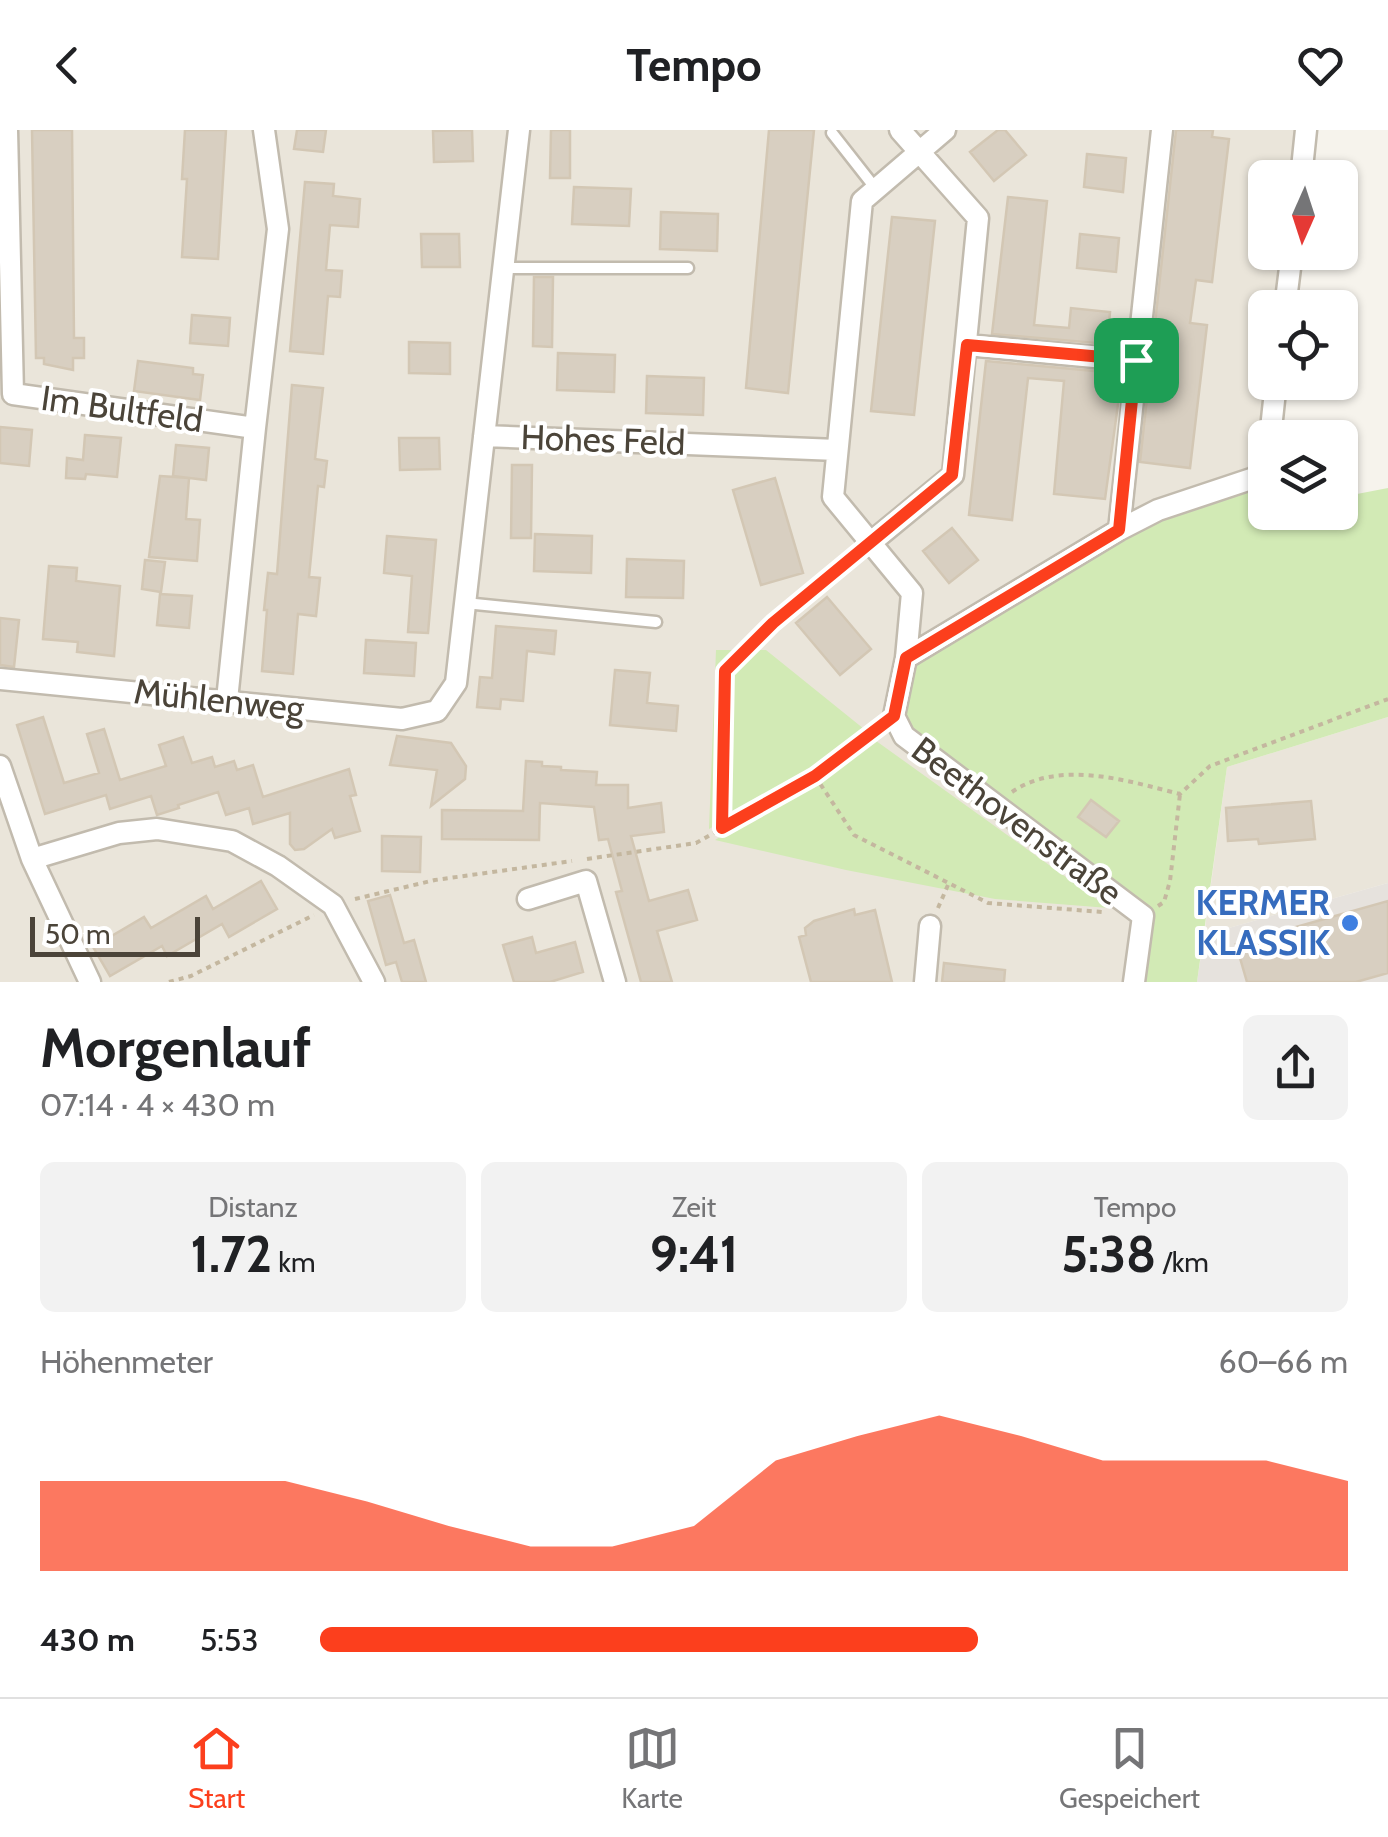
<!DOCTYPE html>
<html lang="de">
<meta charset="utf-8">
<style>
:root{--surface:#fff;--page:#f2f2f2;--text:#202124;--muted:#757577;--line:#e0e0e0;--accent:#fc3f1d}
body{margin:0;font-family:Cabin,sans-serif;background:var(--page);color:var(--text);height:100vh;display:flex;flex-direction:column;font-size:38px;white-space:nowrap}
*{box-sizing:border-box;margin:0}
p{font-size:32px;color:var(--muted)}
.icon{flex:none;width:55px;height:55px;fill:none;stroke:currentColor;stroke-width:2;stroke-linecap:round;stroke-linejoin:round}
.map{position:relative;height:852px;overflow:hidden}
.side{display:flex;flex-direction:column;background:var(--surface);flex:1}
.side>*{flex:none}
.needle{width:65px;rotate:183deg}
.fabs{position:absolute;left:1248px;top:30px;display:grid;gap:20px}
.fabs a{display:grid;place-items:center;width:110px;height:110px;border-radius:15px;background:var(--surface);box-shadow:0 2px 8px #0004;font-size:50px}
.scale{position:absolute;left:30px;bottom:25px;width:170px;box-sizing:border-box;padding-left:10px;border:5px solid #4b4439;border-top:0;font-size:28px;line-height:35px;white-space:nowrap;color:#4b4439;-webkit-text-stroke:8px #fff;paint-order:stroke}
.pin{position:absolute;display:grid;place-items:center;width:85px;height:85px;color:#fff;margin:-42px;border-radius:20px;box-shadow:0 5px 15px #0006}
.round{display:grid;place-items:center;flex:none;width:105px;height:105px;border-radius:15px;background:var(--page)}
.head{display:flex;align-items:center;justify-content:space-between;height:170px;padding:0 40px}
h1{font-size:55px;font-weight:700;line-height:75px}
.metrics{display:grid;grid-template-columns:repeat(3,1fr);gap:15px;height:170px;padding:10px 40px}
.metrics div{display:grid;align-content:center;border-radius:15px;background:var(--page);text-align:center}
.metrics b{font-size:50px;font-weight:700}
.metrics small{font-size:28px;font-weight:400}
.metrics p{font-size:28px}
.chart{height:280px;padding:20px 40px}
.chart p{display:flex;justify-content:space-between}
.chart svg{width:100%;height:180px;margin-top:10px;fill:var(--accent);opacity:.7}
ul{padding:0 40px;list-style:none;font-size:32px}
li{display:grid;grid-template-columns:160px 120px 1fr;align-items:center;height:75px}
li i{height:25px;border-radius:12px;background:var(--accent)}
header{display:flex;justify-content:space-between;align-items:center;height:130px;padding:0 40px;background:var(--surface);font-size:45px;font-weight:700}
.menu{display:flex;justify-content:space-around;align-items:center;height:140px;border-top:2px solid var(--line);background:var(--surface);font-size:28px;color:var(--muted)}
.menu a{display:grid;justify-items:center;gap:5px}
.menu .active{color:var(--accent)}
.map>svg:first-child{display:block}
.residential{fill:#eae5da}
.industrial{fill:#e6e2dd}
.green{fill:#d2eab5}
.building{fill:#d8cfc1;stroke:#d3c7b4;stroke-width:2.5}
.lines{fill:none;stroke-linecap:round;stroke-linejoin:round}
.service-casing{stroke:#c2bbae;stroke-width:15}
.minor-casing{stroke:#c2bbae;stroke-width:25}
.path{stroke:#c4b79f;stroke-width:4;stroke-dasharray:5 5;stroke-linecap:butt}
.service{stroke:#fff;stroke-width:10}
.minor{stroke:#fff;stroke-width:20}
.route-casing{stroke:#fff;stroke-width:20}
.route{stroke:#fc3f1d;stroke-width:12}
.shop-dot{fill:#3f7fe0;stroke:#fff;stroke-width:4}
.labels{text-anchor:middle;stroke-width:8;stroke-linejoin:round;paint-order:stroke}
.street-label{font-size:35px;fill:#4b4439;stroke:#fff}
.shop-label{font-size:35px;font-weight:bold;fill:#366cbe;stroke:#fff;text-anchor:end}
</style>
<header><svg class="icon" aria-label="back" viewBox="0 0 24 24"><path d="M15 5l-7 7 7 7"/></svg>Tempo<svg class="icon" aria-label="heart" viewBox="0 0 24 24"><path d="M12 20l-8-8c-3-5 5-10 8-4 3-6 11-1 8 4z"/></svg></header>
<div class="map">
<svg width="1388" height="852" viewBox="0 0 1388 852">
<rect width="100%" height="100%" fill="#f6f3ec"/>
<!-- residential -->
<path class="residential" d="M0,0H1306L1301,47L1265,48V122L1292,123L1285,177L1265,178V252L1276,253L1265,308V328L1143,786L1135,852H0Z
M1388,587V753L1204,805L1227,637Z"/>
<!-- industrial -->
<path class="industrial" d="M1388,753V852H1197L1204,805Z"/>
<!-- green -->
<path class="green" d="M1265,348V382H1340V361L1357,364L1388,358V587L1227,637L1197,852H1135L1143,786L904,606L906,528L1119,400Z
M716,520H766L864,599L813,640L709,699Z
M872,608L1109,778L995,769L846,740L715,710L818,649Z"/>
<!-- building -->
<path class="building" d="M32,0H72L74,208H84V228H73V240L44,234V228H36Z
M185,0H226L218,129L182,127L187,49H182Z
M297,0H326L323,22L294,19Z
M472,0L473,31L434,32L433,1Z
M551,0H570V48H550Z
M769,0H814L788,263L746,258Z
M998,0H1005L1026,25L994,51L970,22Z
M1176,0H1213L1212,7L1229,9L1212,152L1196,150L1190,193L1207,195L1190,338L1140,332Z
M1087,24L1126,28L1123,62L1084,57Z
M305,52L334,54L333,66L360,69L358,97L330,95L326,140L342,141L340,167L328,166L323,224L290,221Z
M574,57L631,59L629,96L572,94Z
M1008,67L1047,71L1034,195L1069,198L1071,178L1110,182L1107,214L992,204Z
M661,82L718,84L717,121L660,119Z
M892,87L935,91L914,285L871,281Z
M421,104H459L460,137H422Z
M1080,104L1119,108L1116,142L1077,138Z
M534,147H553L552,217L533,216Z
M192,185L230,188L228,216L190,213Z
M409,212L450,213V244L409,243Z
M558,223L615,225L614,262L557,260Z
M138,231L193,238V244L203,245L200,270L134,261Z
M986,231L1105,242L1104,259L1120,260L1105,369L1054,364L1064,251L1028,248L1012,390L969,385Z
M647,246L704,248L703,285L646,283Z
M292,255L323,258L315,329L327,331L324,357L318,356L309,447L320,448L316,486L298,484L293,544L262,541L267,480H264L268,443L277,444Z
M0,297L32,300L29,336L0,333Z
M85,305L121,308L117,347L86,344L85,349L66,348L67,328L83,330Z
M399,308H439L440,339L400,340Z
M176,315L209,318L206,350L173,346Z
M512,335H532L531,408H511Z
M160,346L189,348L186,389L200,390L197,431L149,427Z
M775,348L803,443L761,455L733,360Z
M952,398L978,430L949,453L923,421Z
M535,404L592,406L591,443L534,441Z
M387,406L436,410L428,503L408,502L412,446L384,443Z
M627,429L684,431L683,468L626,467Z
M145,430L165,432L161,462L142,459Z
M49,436L77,438L76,451L120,456L114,526L77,522L78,512L43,509Z
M160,464L192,466L189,498L157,495Z
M827,467L871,519L840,545L796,493Z
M0,488L19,490L14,537L0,535Z
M496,496L556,501L554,524L527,521L523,571L501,569L500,579L477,577L480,547L492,548Z
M366,510L416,513L414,546L364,543Z
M615,540L650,543L647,573L678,576L676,601L610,595Z
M43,587L64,653L99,643L87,604L104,599L120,650L166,636L159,615L183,607L192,633L212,627L215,637L234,631L237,640L253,635L263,667L349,639L356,665L350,666L360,701L335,708L332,699L304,719L295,720L290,714V683L253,694L249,678L226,685L218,662L178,675L179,678L157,685L151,666L110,679L106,665L45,684L17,595Z
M397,606L451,613L466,636L465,649L431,676L437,640L390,635Z
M526,631L542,632V636L561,637V640L597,642L596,655H628V678L661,673L664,702L631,706L649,771L688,760L697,790L657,801L672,852H641L616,762L622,761L608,709L599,710L594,677L540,673L539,710L442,709V680L523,681Z
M1091,670L1119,691L1106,707L1078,687Z
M1311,671L1315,709L1259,714L1258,709L1228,711L1226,678Z
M382,706L421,707L420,742L382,741Z
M261,751L277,779L229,807L222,794L167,826L162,816L110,846L93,817L144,787L151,798L206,766L213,779Z
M390,765L404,813L414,810L426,852H402L396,832L386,835L368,771Z
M1388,771V843L1356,852H1247L1236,814Z
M854,779L855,785L875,780L892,852H811L799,807L806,805L805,798L814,791Z
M532,807L536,823L575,812L583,842L550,852H514L503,815Z
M944,833L1005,840L1004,852H942Z"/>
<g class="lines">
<defs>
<path id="service" d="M832,3L876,59
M502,138H688
M465,473L656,492
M773,493L868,414"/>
<path id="minor" d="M7,0L13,264L255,298L227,570
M945,0L862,71L833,367L912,463L906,528L894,586L904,606L1143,786L1134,852
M1301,48L1306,0
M1285,178L1292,122
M967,215L1137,231
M255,298L278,99L264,0
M484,306L837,320
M1270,308L1276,252
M1119,400L1162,0
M869,414L953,345L978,88L900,0
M906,528L1119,400L1158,380L1257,347L1265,328
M0,549L402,589L437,581L456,553L519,0
M0,636L32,729L90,852
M32,729L119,703L157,699L232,711L278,736L333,775L374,852
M528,769L586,751L615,852
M925,852L930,796"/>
</defs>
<!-- service casing -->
<use href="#service" class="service-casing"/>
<!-- minor casing -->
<use href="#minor" class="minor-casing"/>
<!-- path -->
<path class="path" d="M815,646L854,705L988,773L1102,782
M1012,662C1060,629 1128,651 1180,664L1210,636L1388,569
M722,697L725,541L762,504
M587,729L696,713L815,646L877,598
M355,769L435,750L572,731
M1158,776L1164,772L1170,751L1180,664
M938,778L948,755
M169,852L191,846L314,785"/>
<!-- service -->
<use href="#service" class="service"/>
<!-- minor -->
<use href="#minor" class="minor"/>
</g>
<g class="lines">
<defs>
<path id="route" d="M967,215L1136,230L1119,400L906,528L894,586L815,646L722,698L725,541L773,493L952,345Z"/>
</defs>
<!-- route casing -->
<use href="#route" class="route-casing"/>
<!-- route -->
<use href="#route" class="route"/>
</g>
<!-- markers -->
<circle class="shop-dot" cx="1350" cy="793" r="10"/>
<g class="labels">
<!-- street labels -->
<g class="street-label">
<text transform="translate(122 279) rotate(8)" y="12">Im Bultfeld</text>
<text transform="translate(603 310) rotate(2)" y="12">Hohes Feld</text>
<text transform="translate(219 570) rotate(6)" y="12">Mühlenweg</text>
<text transform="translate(1017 691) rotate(37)" y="12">Beethovenstraße</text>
</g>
<!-- shop labels -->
<g class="shop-label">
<text x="1330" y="785">KERMER<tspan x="1330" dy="40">KLASSIK</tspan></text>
</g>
</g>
</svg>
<div class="fabs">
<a><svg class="needle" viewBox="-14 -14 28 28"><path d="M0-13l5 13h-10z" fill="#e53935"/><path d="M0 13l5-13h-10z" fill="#757577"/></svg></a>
<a><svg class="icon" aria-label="locate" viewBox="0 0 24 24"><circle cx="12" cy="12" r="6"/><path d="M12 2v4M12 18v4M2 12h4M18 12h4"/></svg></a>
<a><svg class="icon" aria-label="layers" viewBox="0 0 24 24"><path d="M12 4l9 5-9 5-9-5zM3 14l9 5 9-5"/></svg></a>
</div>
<div class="scale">50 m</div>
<div class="pin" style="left:1136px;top:230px;background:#1e9e55"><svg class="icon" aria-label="arrive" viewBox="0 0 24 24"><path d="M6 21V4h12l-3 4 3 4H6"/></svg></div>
</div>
<section class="side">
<div class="head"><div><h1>Morgenlauf</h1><p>07:14 · 4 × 430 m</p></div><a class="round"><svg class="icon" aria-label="share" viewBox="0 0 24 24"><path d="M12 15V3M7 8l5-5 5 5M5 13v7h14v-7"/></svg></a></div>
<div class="metrics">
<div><p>Distanz</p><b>1.72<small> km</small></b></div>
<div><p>Zeit</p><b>9:41</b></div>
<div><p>Tempo</p><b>5:38<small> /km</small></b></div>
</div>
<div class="chart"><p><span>Höhenmeter</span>60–66 m</p>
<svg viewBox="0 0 160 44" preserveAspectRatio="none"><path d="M0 44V22L10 22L20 22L30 22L40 27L50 33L60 38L70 38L80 33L90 17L100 11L110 6L120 11L130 17L140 17L150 17L160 22V44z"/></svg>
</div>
<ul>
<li><b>430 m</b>5:53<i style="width:64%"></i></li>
</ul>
</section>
<nav class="menu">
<a class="active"><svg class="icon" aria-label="home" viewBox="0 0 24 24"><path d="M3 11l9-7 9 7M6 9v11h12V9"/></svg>Start</a>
<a><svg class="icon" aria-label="map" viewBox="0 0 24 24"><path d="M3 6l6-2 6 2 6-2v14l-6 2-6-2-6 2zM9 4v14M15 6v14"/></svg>Karte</a>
<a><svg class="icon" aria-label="saved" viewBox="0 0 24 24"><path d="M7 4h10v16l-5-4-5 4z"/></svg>Gespeichert</a>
</nav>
